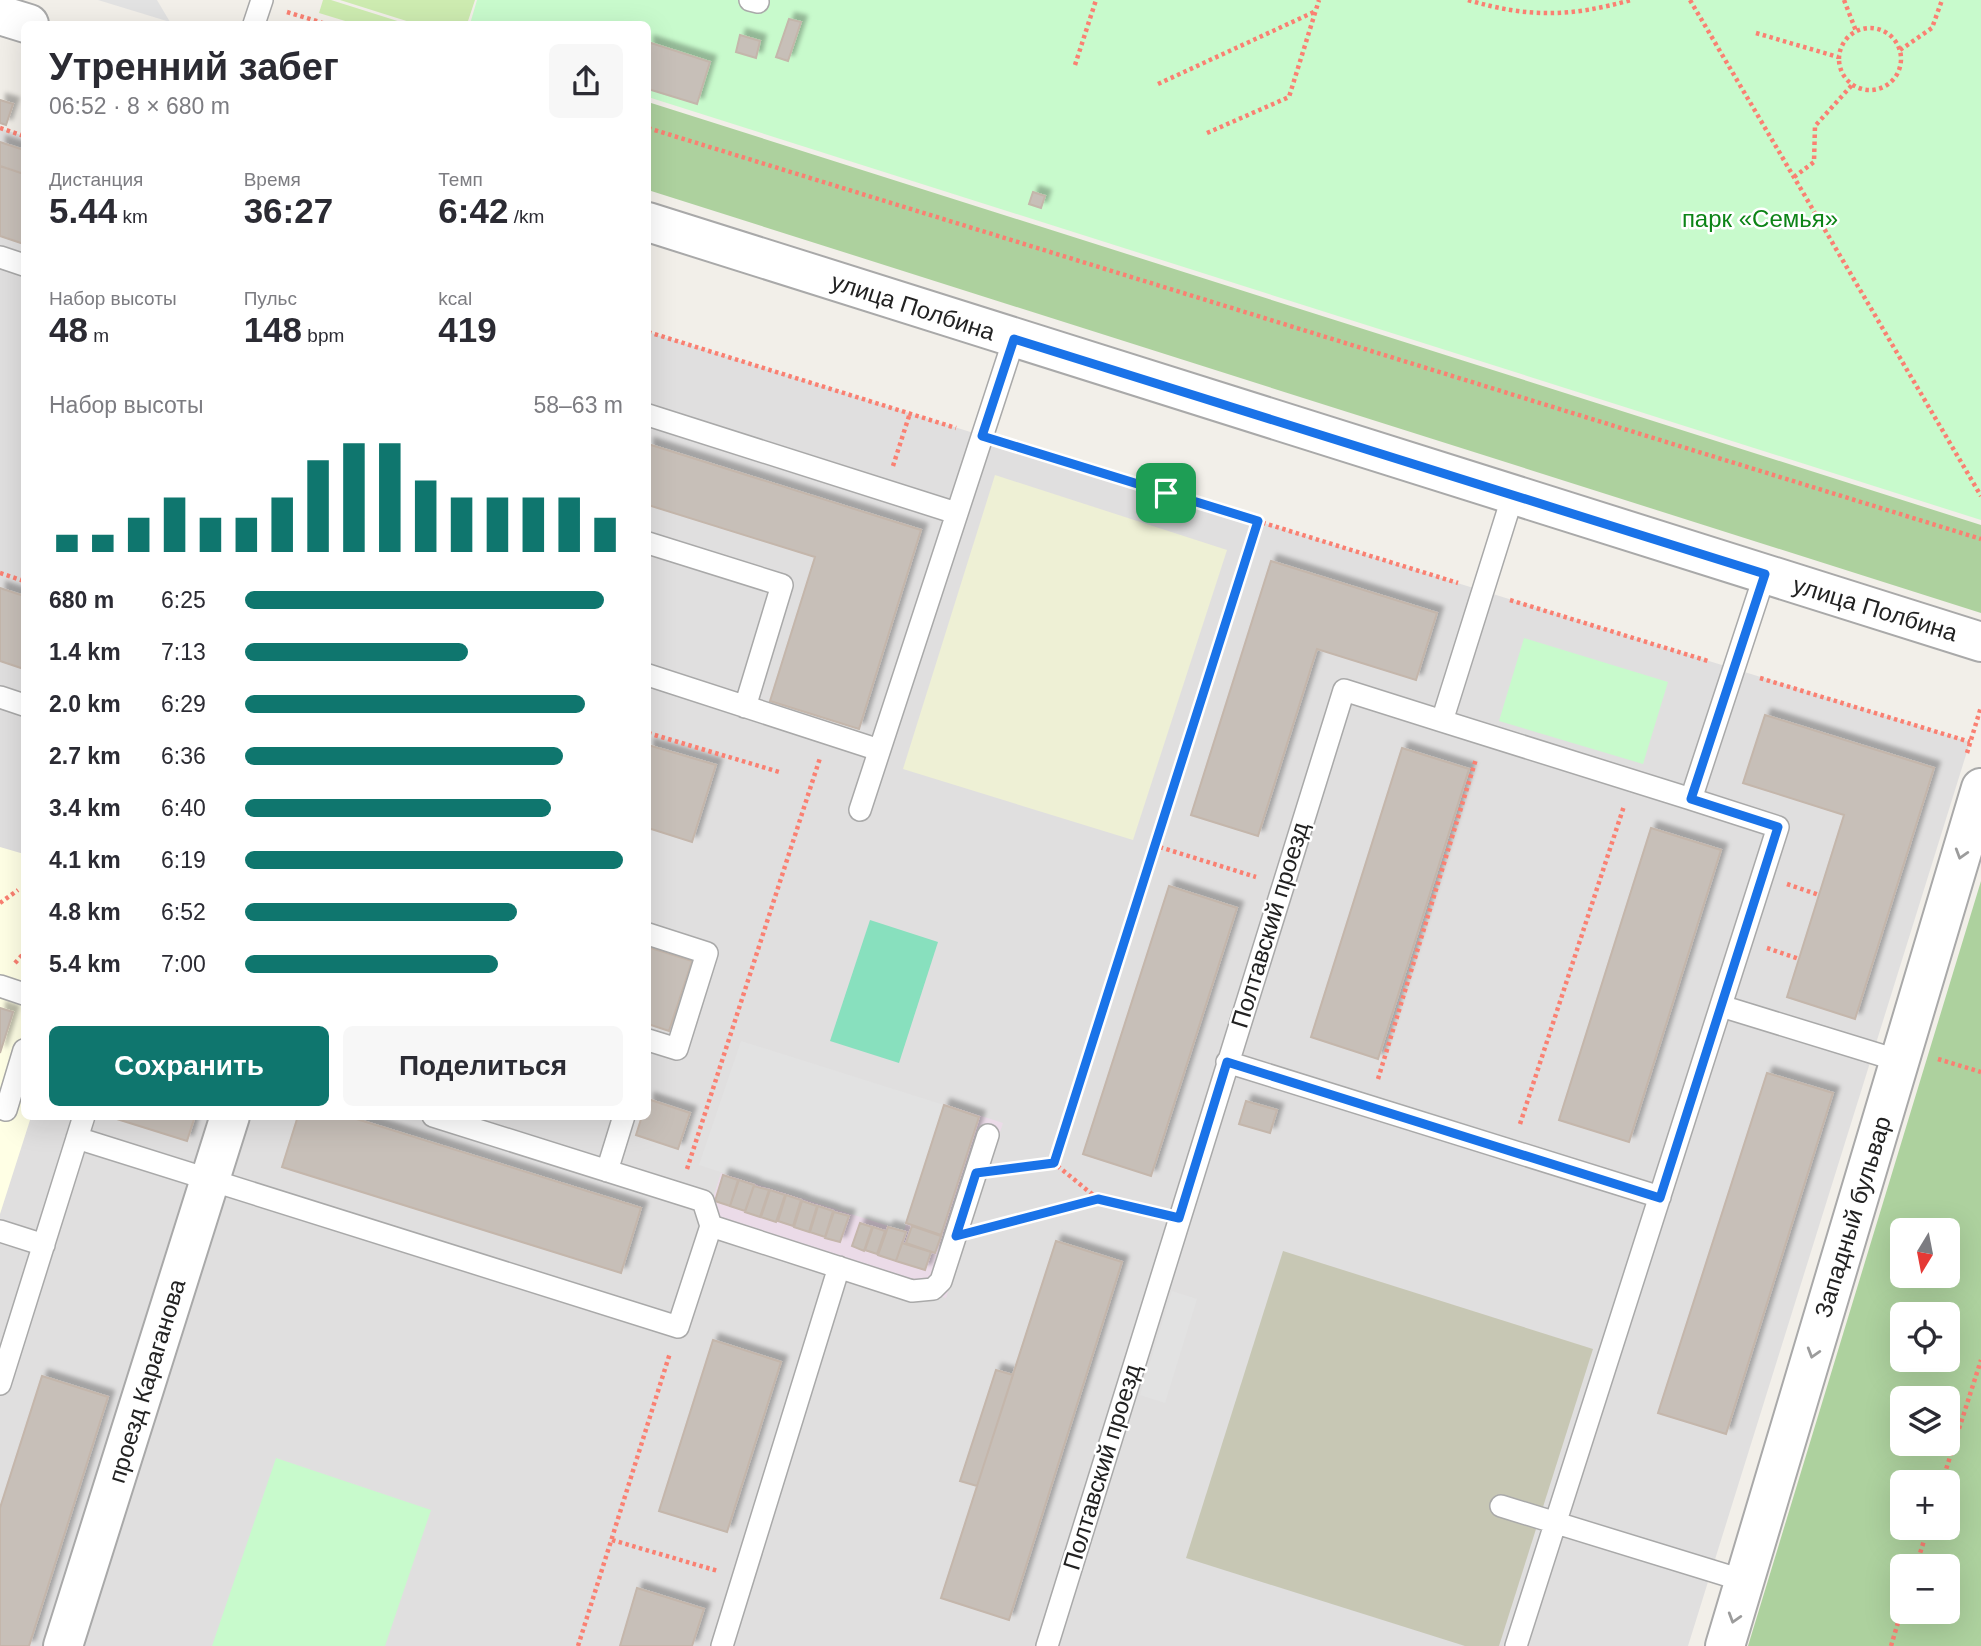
<!DOCTYPE html>
<html lang="ru">
<meta charset="utf-8">
<style>
:root{--surface:#fff;--page:#f7f7f7;--text:#2b2b33;--muted:#7c7c81;--accent:#0f766e}
body{margin:0;font-family:Arial,sans-serif;background:var(--page);color:var(--text);height:100vh;display:flex;flex-direction:column;font-size:26px;white-space:nowrap}
*{box-sizing:border-box;margin:0}
p{font-size:23px;color:var(--muted)}
.icon{flex:none;width:38px;height:38px;fill:none;stroke:currentColor;stroke-width:2;stroke-linecap:round;stroke-linejoin:round}
.map{position:relative;flex:1;overflow:hidden}
.panel{position:absolute;left:21px;top:21px;width:630px;height:1099px;display:flex;flex-direction:column;background:var(--surface);border-radius:10px;box-shadow:0 7px 28px #0002}
.panel>*{flex:none}
.needle{width:46px;rotate:190deg}
.fabs{position:absolute;left:1890px;top:1218px;display:grid;gap:14px}
.fabs a{display:grid;place-items:center;width:70px;height:70px;border-radius:10px;background:var(--surface);box-shadow:0 7px 28px #0002;font-size:35px}
.pin{position:absolute;display:grid;place-items:center;width:60px;height:60px;color:#fff;margin:-30px;border-radius:14px;box-shadow:0 4px 10px #0006}
.round{display:grid;place-items:center;flex:none;width:74px;height:74px;border-radius:10px;background:var(--page)}
.headline{display:flex;align-items:center;justify-content:space-between;height:119px;padding:0 28px}
h1{font-size:38px;font-weight:800;line-height:52px}
.figures{display:grid;grid-template-columns:repeat(3,1fr);gap:10px;height:119px;padding:7px 28px}
.figures div{display:grid;align-content:center}
.figures b{font-size:35px;font-weight:800}
.figures small{font-size:19px;font-weight:400}
.figures p{font-size:19px}
.chart{height:196px;padding:14px 28px}
.chart p{display:flex;justify-content:space-between}
.chart svg{width:100%;height:126px;margin-top:7px;stroke:var(--accent);stroke-width:6}
.primary-button{display:flex;gap:14px;margin-top:auto;padding:14px 28px}
.primary-button a{flex:1;height:80px;border-radius:10px;background:var(--accent);color:#fff;font-size:28px;font-weight:800;line-height:80px;text-align:center}
.primary-button a+a{background:var(--page);color:var(--text)}
ul{padding:0 28px;list-style:none;font-size:23px}
li{display:grid;grid-template-columns:112px 84px 1fr;align-items:center;height:52px}
li i{height:18px;border-radius:9px;background:var(--accent)}
.map>svg:first-child{display:block}
.residential{fill:#e0dfdf}
.industrial{fill:#ebdbe8}
.education{fill:#ffffe5}
.construction{fill:#c7c7b4}
.farmland{fill:#eef0d5}
.grass{fill:#cdebb0}
.forest{fill:#add19e;fill-rule:evenodd}
.park{fill:#c8facc}
.pitch{fill:#88e0be}
.parking{fill:#e2e2e2}
.building{fill:#c7bfb8;stroke:#c4b6ab;stroke-width:2;filter:url(#shadow)}
.lines{fill:none;stroke-linecap:round;stroke-linejoin:round}
.service-casing{stroke:#a9a9a9;stroke-width:24}
.minor-casing{stroke:#a9a9a9;stroke-width:42}
.tertiary-casing{stroke:#a9a9a9;stroke-width:42}
.path{stroke:#fa8072;stroke-width:4.5;stroke-dasharray:3.5 3.5;stroke-linecap:butt}
.service{stroke:#fff;stroke-width:21}
.minor{stroke:#fff;stroke-width:38}
.tertiary{stroke:#fff;stroke-width:38}
.oneway{stroke:#9c9c9c}
.route-casing{stroke:#fff;stroke-width:14}
.route{stroke:#1a73e8;stroke-width:9}
.labels{text-anchor:middle;stroke-width:5;stroke-linejoin:round;paint-order:stroke}
.park-label{font-size:24px;fill:#0c8416;stroke:#fff}
.street-label{font-size:24px;fill:#222;stroke:#fff}
</style>
<div class="map">
<svg width="1981" height="1646" viewBox="0 0 1981 1646">
<defs>
<filter id="shadow"><feDropShadow dx="6" dy="-6" stdDeviation="2" flood-color="#0004"/></filter>
</defs>
<rect width="100%" height="100%" fill="#f2efe9"/>
<!-- residential -->
<path class="residential" d="M0,128L24,136V1116H648V332L1970,742L1688,1646H0Z"/>
<!-- industrial -->
<path class="industrial" d="M944,1104L1003,1123L946,1298L706,1220L721,1173L903,1230Z"/>
<!-- education -->
<path class="education" d="M0,847L24,854V1116L31,1117L0,1214Z"/>
<!-- construction -->
<path class="construction" d="M1283,1251L1593,1349L1499,1646H1465L1186,1558Z"/>
<!-- farmland -->
<path class="farmland" d="M995,475L1227,550L1133,840L903,769Z"/>
<!-- grass -->
<path class="grass" d="M323,0H331L407,24H355L319,13Z
M340,0H475L467,24H416Z"/>
<!-- forest -->
<path class="forest" d="M648,102L1981,525V613L648,190Z
M1981,881V1646H1748ZM1902,1230H1948V1276H1902ZM1902,1314H1948V1360H1902ZM1902,1398H1948V1444H1902ZM1902,1482H1948V1528H1902ZM1902,1566H1948V1612H1902Z"/>
<!-- park -->
<path class="park" d="M477,0H1981V520L648,97V24H470Z
M1524,638L1668,682L1643,764L1499,721Z
M276,1458L431,1510L385,1646H212Z"/>
<!-- pitch -->
<path class="pitch" d="M870,920L938,942L899,1063L830,1041Z"/>
<!-- parking -->
<path class="parking" d="M98,0H157L170,22Z
M741,1041L944,1105L904,1231L699,1165Z
M1172,1291L1197,1299L1165,1403L1140,1395Z"/>
<!-- building -->
<path class="building" d="M789,19L801,22L788,61L776,57Z
M740,35L760,41L756,58L736,52Z
M648,42L710,62L697,104L648,89Z
M0,100L13,104L6,125L0,123Z
M0,142L24,150V174L0,166Z
M0,166L24,174V244L0,236Z
M1033,192L1045,196L1041,208L1029,204Z
M648,444L921,530L859,729L770,701L815,557L648,505Z
M1271,561L1437,613L1416,680L1317,649L1258,836L1191,815Z
M0,588L24,596V669L0,661Z
M1765,715L1934,768L1855,1019L1787,997L1844,815L1743,783Z
M648,745L716,765L692,842L648,828Z
M1402,748L1469,769L1378,1059L1311,1037Z
M1651,828L1721,850L1629,1142L1559,1120Z
M1169,886L1237,908L1151,1176L1083,1154Z
M648,947L692,961L669,1031L648,1024Z
M0,1008L13,1012L0,1053Z
M1767,1073L1833,1093L1726,1434L1658,1413Z
M648,1099L690,1113L678,1149L636,1135L642,1116H648Z
M1246,1101L1277,1110L1270,1133L1239,1124Z
M944,1105L979,1117L941,1235L906,1223Z
M118,1116H195L187,1141L117,1119Z
M298,1116H347L641,1208L621,1273L282,1167Z
M723,1175L738,1180L730,1206L715,1201Z
M739,1180L754,1185L745,1211L730,1206Z
M754,1186L769,1190L760,1217L745,1212Z
M770,1190L785,1195L776,1222L761,1217Z
M786,1195L801,1200L793,1226L778,1221Z
M802,1201L817,1206L809,1232L794,1227Z
M818,1206L833,1211L825,1237L810,1232Z
M834,1212L849,1216L840,1242L825,1238Z
M860,1223L872,1227L864,1251L852,1246Z
M912,1226L941,1236L935,1253L906,1243Z
M873,1227L885,1231L877,1254L865,1250Z
M888,1227L906,1232L896,1261L878,1255Z
M1056,1241L1122,1262L1009,1620L941,1598Z
M902,1243L931,1252L925,1270L896,1261Z
M713,1340L781,1362L727,1532L659,1511Z
M996,1370L1013,1375L977,1486L960,1481Z
M42,1376L108,1397L29,1646H0V1508Z
M637,1588L704,1609L692,1646H620Z"/>
<g class="lines">
<defs>
<path id="service" d="M750,0L758,2
M254,24L262,0
M0,257L24,265
M648,415L956,513
M648,543L782,585L745,707
M648,675L879,750
M0,697L24,705
M1442,721L1691,799
M860,810L1014,339
M648,934L707,953L677,1049L648,1040
M0,986L24,994
M1721,1006L1900,1061
M1227,1062L1660,1197
M0,1108L6,1110L24,1050
M433,1116L703,1201L711,1226
M77,1138L678,1327L711,1226L912,1291L933,1289L941,1281L988,1135
M607,1171L624,1116
M0,1231L44,1245
M0,1384L84,1116
M1501,1506L1745,1581
M722,1646L839,1267
M1047,1646L1344,690L1442,721L1513,495
M1516,1646L1778,827L1691,799L1765,574"/>
<path id="minor" d="M63,1646L230,1116"/>
<path id="tertiary" d="M0,15L29,24
M648,222L1981,642
M1725,1646L1981,788"/>
</defs>
<!-- service casing -->
<use href="#service" class="service-casing"/>
<!-- minor casing -->
<use href="#minor" class="minor-casing"/>
<!-- tertiary casing -->
<use href="#tertiary" class="tertiary-casing"/>
<!-- path -->
<path class="path" d="M1468,0C1529,18 1570,17 1631,0
M1690,0L1981,496
M1844,0L1856,31
M287,12L326,24
M1839 59a31 31 0 1 1 62 0a31 31 0 1 1-62 0Z
M1756,33L1838,57
M1900,50L1932,28L1942,0
M1075,65L1096,0
M1158,84L1314,12
M0,128L24,136
M648,128L1981,539
M1207,133L1289,97L1319,0
M1794,177L1814,162L1815,126L1852,85
M648,332L956,428
M1008,444L1458,583
M893,466L910,413
M0,573L24,581
M1510,600L1708,661
M1760,678L1970,742
M648,733L779,772
M1967,753L1981,707
M1153,845L1256,877
M1787,884L1819,895
M0,903L18,890
M1767,948L1799,959
M15,963L24,953
M1938,1059L1981,1072
M1378,1079L1476,759
M1520,1124L1624,806
M687,1169L820,758
M1006,1169L1054,1163
M1098,1199L1054,1163L1258,521
M987,1228L1098,1199L1152,1212
M1942,1482L1981,1360
M612,1540L718,1571
M1916,1566L1928,1528
M578,1646L670,1353
M1891,1646L1902,1609"/>
<!-- service -->
<use href="#service" class="service"/>
<!-- minor -->
<use href="#minor" class="minor"/>
<!-- tertiary -->
<use href="#tertiary" class="tertiary"/>
</g>
<!-- one-way arrows -->
<defs><path id="oneway-chevron" d="M-2-3.5L2.5 0L-2 3.5" fill="none" stroke-width="1.6" stroke-linecap="round" stroke-linejoin="round" transform="scale(1.75)"/></defs>
<g class="oneway">
<use href="#oneway-chevron" transform="translate(1961 854) rotate(107)"/>
<use href="#oneway-chevron" transform="translate(1813 1353) rotate(107)"/>
<use href="#oneway-chevron" transform="translate(1734 1618) rotate(107)"/>
</g>
<g class="lines">
<defs>
<path id="route" d="M1014,339L1765,574L1691,799L1778,827L1660,1198L1227,1062L1179,1218L1098,1199L956,1236L976,1173L1054,1163L1258,521L982,436Z"/>
</defs>
<!-- route casing -->
<use href="#route" class="route-casing"/>
<!-- route -->
<use href="#route" class="route"/>
</g>
<g class="labels">
<!-- park labels -->
<g class="park-label">
<text x="1760" y="227">парк «Семья»</text>
</g>
<!-- street labels -->
<g class="street-label">
<text transform="translate(913 307) rotate(18)" y="8">улица Полбина</text>
<text transform="translate(1875 609) rotate(17)" y="8">улица Полбина</text>
<text transform="translate(1270 925) rotate(-73)" y="8">Полтавский проезд</text>
<text transform="translate(1853 1217) rotate(-73)" y="8">Западный бульвар</text>
<text transform="translate(147 1381) rotate(-73)" y="8">проезд Караганова</text>
<text transform="translate(1102 1467) rotate(-73)" y="8">Полтавский проезд</text>
</g>
</g>
</svg>
<div class="fabs">
<a><svg class="needle" viewBox="-14 -14 28 28"><path d="M0-13l5 13h-10z" fill="#e53935"/><path d="M0 13l5-13h-10z" fill="#7c7c81"/></svg></a>
<a><svg class="icon" aria-label="locate" viewBox="0 0 24 24"><circle cx="12" cy="12" r="6"/><path d="M12 2v4M12 18v4M2 12h4M18 12h4"/></svg></a>
<a><svg class="icon" aria-label="layers" viewBox="0 0 24 24"><path d="M12 4l9 5-9 5-9-5zM3 14l9 5 9-5"/></svg></a>
<a>+</a>
<a>−</a>
</div>
<div class="pin" style="left:1166px;top:493px;background:#1e9e55"><svg class="icon" aria-label="arrive" viewBox="0 0 24 24"><path d="M6 21V4h12l-3 4 3 4H6"/></svg></div>
<section class="panel">
<div class="headline"><div><h1>Утренний забег</h1><p>06:52 · 8 × 680 m</p></div><a class="round"><svg class="icon" aria-label="share" viewBox="0 0 24 24"><path d="M12 15V3M7 8l5-5 5 5M5 13v7h14v-7"/></svg></a></div>
<div class="figures">
<div><p>Дистанция</p><b>5.44<small> km</small></b></div>
<div><p>Время</p><b>36:27</b></div>
<div><p>Темп</p><b>6:42<small> /km</small></b></div>
</div>
<div class="figures">
<div><p>Набор высоты</p><b>48<small> m</small></b></div>
<div><p>Пульс</p><b>148<small> bpm</small></b></div>
<div><p>kcal</p><b>419</b></div>
</div>
<div class="chart"><p><span>Набор высоты</span>58–63 m</p>
<svg viewBox="0 0 160 44" preserveAspectRatio="none"><path d="M5 44V38M15 44V38M25 44V32M35 44V25M45 44V32M55 44V32M65 44V25M75 44V12M85 44V6M95 44V6M105 44V19M115 44V25M125 44V25M135 44V25M145 44V25M155 44V32"/></svg>
</div>
<ul>
<li><b>680 m</b>6:25<i style="width:95%"></i></li>
<li><b>1.4 km</b>7:13<i style="width:59%"></i></li>
<li><b>2.0 km</b>6:29<i style="width:90%"></i></li>
<li><b>2.7 km</b>6:36<i style="width:84%"></i></li>
<li><b>3.4 km</b>6:40<i style="width:81%"></i></li>
<li><b>4.1 km</b>6:19<i style="width:100%"></i></li>
<li><b>4.8 km</b>6:52<i style="width:72%"></i></li>
<li><b>5.4 km</b>7:00<i style="width:67%"></i></li>
</ul>
<div class="primary-button"><a>Сохранить</a><a>Поделиться</a></div>
</section>
</div>
